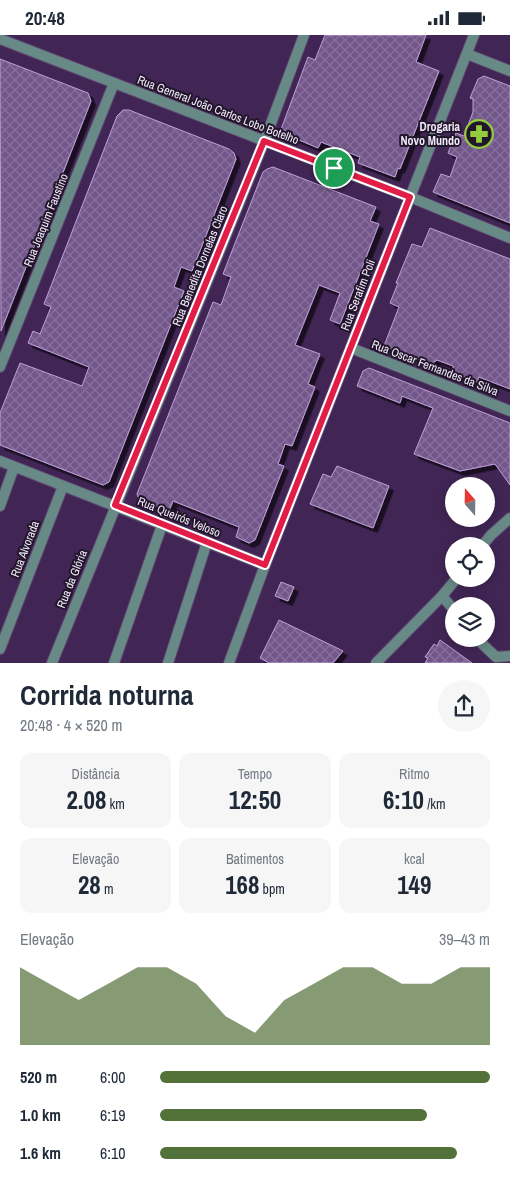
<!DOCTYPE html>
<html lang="pt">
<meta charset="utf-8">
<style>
:root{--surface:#fff;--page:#f6f6f7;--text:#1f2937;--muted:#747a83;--accent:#53723a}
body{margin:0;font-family:"Archivo Narrow",sans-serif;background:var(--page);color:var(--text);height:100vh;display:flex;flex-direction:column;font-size:19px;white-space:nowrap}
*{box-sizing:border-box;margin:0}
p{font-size:16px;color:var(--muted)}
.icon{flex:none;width:28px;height:28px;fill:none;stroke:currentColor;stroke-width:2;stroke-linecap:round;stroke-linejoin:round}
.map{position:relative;height:628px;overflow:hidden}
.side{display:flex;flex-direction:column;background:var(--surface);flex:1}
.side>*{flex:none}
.needle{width:32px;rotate:340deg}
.tools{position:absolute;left:445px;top:442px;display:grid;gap:10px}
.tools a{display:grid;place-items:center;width:50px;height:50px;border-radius:50%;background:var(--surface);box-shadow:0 2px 12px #0003;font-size:25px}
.pin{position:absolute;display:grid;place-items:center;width:42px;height:42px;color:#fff;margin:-21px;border:2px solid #fff;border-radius:50%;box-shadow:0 1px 5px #0007}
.round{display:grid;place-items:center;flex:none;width:52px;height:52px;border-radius:26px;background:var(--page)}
.summary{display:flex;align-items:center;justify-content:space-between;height:85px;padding:0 20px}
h1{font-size:28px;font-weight:700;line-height:38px}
.metrics{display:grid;grid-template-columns:repeat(3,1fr);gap:8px;height:85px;padding:5px 20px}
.metrics div{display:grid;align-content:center;border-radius:12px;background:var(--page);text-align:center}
.metrics b{font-size:25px;font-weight:700}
.metrics small{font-size:14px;font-weight:400}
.metrics p{font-size:14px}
.chart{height:140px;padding:10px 20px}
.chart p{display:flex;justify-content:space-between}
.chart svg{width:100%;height:90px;margin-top:5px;fill:var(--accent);opacity:.7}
ul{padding:0 20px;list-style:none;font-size:16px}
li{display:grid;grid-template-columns:80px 60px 1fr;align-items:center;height:38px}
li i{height:12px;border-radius:6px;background:var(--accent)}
.status{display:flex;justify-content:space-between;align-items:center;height:35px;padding:0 25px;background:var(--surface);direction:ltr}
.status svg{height:14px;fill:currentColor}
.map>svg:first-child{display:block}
.building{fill:url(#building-cross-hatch);stroke:#bea0d8;filter:url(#shadow)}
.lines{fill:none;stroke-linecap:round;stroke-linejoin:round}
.pedestrian-casing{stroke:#5d4570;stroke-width:12}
.minor-casing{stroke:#5d4570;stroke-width:12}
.tertiary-casing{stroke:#5d4570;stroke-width:12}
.pedestrian{stroke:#688a86;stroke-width:10}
.minor{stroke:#688a86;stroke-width:10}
.tertiary{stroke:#688a86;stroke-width:10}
.route-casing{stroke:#fff;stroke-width:10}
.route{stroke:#e11d48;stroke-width:6}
.labels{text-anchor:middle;stroke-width:4;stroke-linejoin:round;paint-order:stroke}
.street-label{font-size:12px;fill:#f2e9fb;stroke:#22162b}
.poi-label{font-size:12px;font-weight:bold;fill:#f2e9fb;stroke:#22162b;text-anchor:end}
</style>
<div class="status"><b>20:48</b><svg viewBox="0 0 49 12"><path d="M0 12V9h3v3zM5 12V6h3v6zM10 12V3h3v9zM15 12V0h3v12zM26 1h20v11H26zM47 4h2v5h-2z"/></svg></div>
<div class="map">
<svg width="510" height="628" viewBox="0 0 510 628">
<defs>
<pattern id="building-cross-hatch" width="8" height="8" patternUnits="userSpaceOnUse" patternTransform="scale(1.25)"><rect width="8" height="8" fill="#73578a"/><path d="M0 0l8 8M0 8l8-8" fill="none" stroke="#876f9b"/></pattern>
<filter id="shadow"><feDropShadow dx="4.5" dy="4.5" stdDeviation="0" flood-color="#0009"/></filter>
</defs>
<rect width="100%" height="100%" fill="#412655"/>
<!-- building -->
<path class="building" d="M325,0H426L416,27L439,36L400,134L398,133L395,142L358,128L360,122L321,107L318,113L280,97L308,22L315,25Z
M0,24L88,58L91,66L1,296Z
M484,41L510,51V188L433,157L441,139L450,142L457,122L448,118L456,98L464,101L473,77V64L470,63L478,44Z
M123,75H129L229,114L234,118L236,124L192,236L181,232L174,252L184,256L109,447L103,450L0,410V378L20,328L82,351L89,332L28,308L33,296L40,299L51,272L44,269L117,81Z
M273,132L376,172L370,186L379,189L340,289L330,285L340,258L319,250L295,310L320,319L308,349L315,352L292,411L285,409L278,429L284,431L255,505L249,508L236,502L239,492L173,466L169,476L139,464L137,459L213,267L221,270L231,242L223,239L263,137L267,134Z
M430,193L510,224V354L479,342L477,347L454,338L453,331L437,325L431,329L384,311L399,272L390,268L398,248H396L412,209L422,212Z
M369,333L510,388V450L495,429L460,436L414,419L433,373L402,361L400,368L357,351L363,336Z
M337,431L389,451L373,493L310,469L323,439L331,442Z
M281,547L294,552L288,566L275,561Z
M279,585L333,611L343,616L333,628H269L260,623Z
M440,605L472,628H425L428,623L425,622L434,609L437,611Z"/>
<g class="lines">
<defs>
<path id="pedestrian" d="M442,561L454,575
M477,604L496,622L510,621"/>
<path id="minor" d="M467,19L510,36
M410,162L510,203
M351,313L510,376
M0,332L114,48
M0,426L265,530
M0,471L14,432
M482,511L491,500L510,483
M0,614L63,451
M52,628L264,107L304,0
M114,628L162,490
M168,628L207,507
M376,628L442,561L456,544"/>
<path id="tertiary" d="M0,4L410,162
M229,628L265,530L474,0"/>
</defs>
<!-- pedestrian casing -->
<use href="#pedestrian" class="pedestrian-casing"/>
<!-- minor casing -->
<use href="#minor" class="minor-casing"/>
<!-- tertiary casing -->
<use href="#tertiary" class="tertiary-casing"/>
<!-- pedestrian -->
<use href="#pedestrian" class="pedestrian"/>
<!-- minor -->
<use href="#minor" class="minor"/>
<!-- tertiary -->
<use href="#tertiary" class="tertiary"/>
</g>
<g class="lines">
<defs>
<path id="route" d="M264,106L410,162L265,530L115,470Z"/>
</defs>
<!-- route casing -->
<use href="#route" class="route-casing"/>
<!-- route -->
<use href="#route" class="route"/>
</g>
<!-- icons -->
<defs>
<symbol id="pharmacy-ring" viewBox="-11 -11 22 22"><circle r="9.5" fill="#22162b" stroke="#93cc3d" stroke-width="1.5"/><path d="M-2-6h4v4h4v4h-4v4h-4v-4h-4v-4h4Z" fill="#93cc3d"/></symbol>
</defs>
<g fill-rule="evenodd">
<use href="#pharmacy-ring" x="463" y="83" width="32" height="32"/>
</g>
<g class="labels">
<!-- street labels -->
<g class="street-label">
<text transform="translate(218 75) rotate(21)" y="4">Rua General João Carlos Lobo Botelho</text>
<text transform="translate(46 185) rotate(-68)" y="4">Rua Joaquim Faustino</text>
<text transform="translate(200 231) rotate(-68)" y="4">Rua Benedita Dornelas Claro</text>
<text transform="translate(358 260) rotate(-69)" y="4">Rua Serafim Poli</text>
<text transform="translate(435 333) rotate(21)" y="4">Rua Oscar Fernandes da Silva</text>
<text transform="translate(179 482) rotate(22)" y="4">Rua Queirós Veloso</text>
<text transform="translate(25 514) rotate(-69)" y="4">Rua Alvorada</text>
<text transform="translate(72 544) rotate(-68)" y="4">Rua da Glória</text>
</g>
<!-- poi labels -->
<g class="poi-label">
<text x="460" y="96">Drogaria<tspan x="460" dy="14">Novo Mundo</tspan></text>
</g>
</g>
</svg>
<div class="tools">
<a><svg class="needle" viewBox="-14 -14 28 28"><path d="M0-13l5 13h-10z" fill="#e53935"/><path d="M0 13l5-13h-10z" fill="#747a83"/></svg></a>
<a><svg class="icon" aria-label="locate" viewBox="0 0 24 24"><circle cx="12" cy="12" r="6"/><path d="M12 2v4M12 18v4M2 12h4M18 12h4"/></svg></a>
<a><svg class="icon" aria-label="layers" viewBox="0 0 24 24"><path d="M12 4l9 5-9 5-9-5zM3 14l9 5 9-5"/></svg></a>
</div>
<div class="pin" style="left:334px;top:133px;background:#1e9e55"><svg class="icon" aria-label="arrive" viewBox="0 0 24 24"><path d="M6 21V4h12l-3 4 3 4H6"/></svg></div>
</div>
<section class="side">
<div class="summary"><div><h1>Corrida noturna</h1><p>20:48 · 4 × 520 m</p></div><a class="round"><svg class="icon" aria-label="share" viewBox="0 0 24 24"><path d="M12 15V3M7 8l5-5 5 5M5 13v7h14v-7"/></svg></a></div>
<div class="metrics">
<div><p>Distância</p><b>2.08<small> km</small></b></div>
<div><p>Tempo</p><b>12:50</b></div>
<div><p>Ritmo</p><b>6:10<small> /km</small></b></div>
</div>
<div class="metrics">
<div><p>Elevação</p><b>28<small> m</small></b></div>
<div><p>Batimentos</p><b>168<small> bpm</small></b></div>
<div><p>kcal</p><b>149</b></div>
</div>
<div class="chart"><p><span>Elevação</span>39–43 m</p>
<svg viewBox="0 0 160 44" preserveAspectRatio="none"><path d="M0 44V6L10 14L20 22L30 14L40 6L50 6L60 14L70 30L80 38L90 22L100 14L110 6L120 6L130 14L140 14L150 6L160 6V44z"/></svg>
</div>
<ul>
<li><b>520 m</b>6:00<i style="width:100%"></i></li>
<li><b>1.0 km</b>6:19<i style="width:81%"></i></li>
<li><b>1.6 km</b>6:10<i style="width:90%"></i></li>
</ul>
</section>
